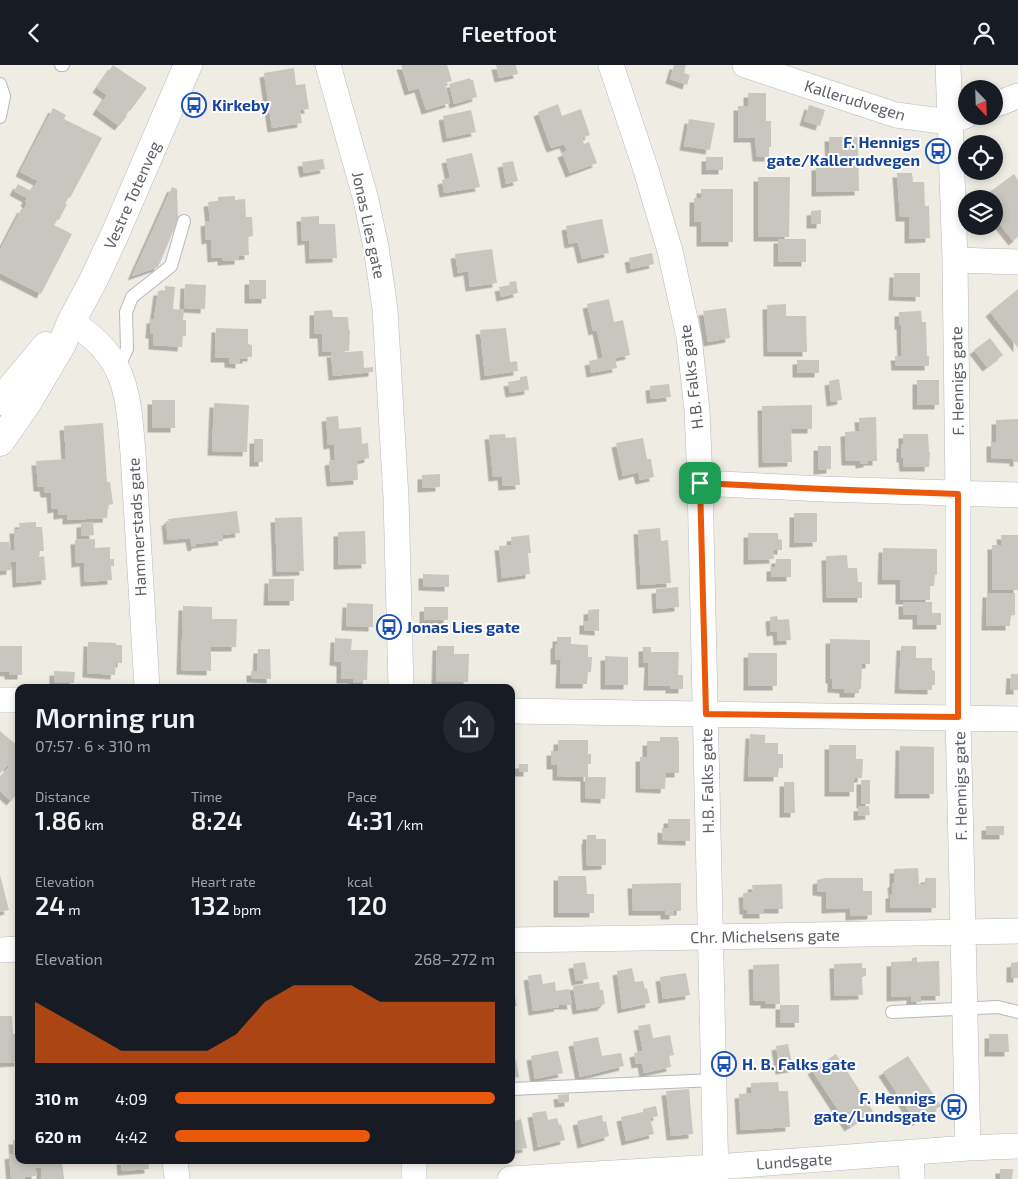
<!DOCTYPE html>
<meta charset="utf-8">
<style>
:root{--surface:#171b24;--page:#242831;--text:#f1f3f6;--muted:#9ea1a6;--accent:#ea580c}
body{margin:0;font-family:"Exo 2",sans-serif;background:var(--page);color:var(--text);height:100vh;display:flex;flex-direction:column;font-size:19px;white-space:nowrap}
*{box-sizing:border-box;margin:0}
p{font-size:16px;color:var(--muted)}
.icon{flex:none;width:28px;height:28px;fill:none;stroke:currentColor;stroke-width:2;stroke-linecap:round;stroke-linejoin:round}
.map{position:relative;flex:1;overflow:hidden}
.sheet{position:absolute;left:15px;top:619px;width:500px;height:480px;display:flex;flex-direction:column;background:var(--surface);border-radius:10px;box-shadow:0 2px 8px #0003}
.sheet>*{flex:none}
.needle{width:32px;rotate:157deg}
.tools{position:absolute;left:958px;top:15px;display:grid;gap:10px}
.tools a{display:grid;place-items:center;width:45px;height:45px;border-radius:50%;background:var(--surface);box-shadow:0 2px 8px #0003;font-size:25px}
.pin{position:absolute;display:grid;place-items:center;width:42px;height:42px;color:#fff;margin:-21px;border-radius:10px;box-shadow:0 2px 8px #0006}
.round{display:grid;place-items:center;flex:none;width:52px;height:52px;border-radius:26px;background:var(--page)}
.head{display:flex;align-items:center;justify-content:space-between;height:85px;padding:0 20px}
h1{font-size:28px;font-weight:600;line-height:38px}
.figures{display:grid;grid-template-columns:repeat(3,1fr);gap:8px;height:85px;padding:5px 20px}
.figures div{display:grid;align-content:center}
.figures b{font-size:25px;font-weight:600}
.figures small{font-size:14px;font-weight:400}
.figures p{font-size:14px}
.chart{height:140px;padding:10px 20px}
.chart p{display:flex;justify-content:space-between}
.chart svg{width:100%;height:90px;margin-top:5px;fill:var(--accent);opacity:.7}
ul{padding:0 20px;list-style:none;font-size:16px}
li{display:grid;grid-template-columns:80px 60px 1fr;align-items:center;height:38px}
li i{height:12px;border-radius:6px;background:var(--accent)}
header{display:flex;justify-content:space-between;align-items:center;height:65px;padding:0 20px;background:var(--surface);font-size:22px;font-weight:600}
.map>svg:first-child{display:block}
.building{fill:#c9c6c0;filter:url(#shadow)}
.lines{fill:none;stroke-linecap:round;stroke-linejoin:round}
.service-casing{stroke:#b6b9be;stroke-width:14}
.minor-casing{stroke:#b6b9be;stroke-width:26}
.secondary-casing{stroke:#b7bac0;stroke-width:29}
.service{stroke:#fff;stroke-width:12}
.minor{stroke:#fff;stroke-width:25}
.secondary{stroke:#fff;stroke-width:28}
.route-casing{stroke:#fff;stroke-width:10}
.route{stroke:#ea580c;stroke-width:6}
.labels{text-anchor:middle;stroke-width:4;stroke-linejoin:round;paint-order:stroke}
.street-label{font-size:16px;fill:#5b5f65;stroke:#fff}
.transit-label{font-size:16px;font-weight:bold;fill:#164399;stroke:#fff;text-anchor:start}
</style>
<header><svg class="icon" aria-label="back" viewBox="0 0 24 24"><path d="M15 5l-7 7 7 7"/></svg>Fleetfoot<svg class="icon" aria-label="person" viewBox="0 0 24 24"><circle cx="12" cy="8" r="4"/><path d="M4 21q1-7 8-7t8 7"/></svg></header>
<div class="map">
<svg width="1018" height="1114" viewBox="0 0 1018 1114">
<defs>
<filter id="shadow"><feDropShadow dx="-4.5" dy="4.5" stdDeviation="0" flood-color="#0004"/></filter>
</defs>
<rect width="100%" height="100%" fill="#efece3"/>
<!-- building -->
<path class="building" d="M113,0L147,23L130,46L129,45L126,50L127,51L119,61L97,45L107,30L97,23Z
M401,0H447L452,16L445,18L450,38L426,45L419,23L409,26Z
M496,0H516L518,9L499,13Z
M674,0H686L684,8L690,10L687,20L670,14Z
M294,3L296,20L305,19L309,44L300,45L302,58L272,63L264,8Z
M470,13L471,15H473L477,32L454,39L449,19Z
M748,28H766V56H771V82H769V92H757L755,73H738V41H748Z
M558,39L562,51L581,44L590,70L582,73L584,79L589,77L597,98L570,108L562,88L567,86L564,79L551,83L538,47Z
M809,40L825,45L820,61L804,56Z
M53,43L66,50L64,54L102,73L70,133L68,132L65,138L67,139L59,155L57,154L54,160L72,169L41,229L0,208V185L22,143L24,144L27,138L25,137L27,133L14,126L18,119L31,126L38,116L20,107Z
M471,45L476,67L447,73L443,51Z
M689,54L715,58L710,85L684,81Z
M829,72H858L859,126L816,127V101L830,100Z
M472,88L480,122L444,128L442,115L450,113L446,94Z
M706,92H723V105H706Z
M323,94L325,104L304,108L302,97Z
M513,96L518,116L506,119L502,98Z
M897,108H912L913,117H924L925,141H929L930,173L909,174V152H900Z
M1014,109L1018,115V172L1013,176L994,152V151L999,147L994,138V134H990L987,129Z
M758,112H790L789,172H758Z
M172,122L177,124L178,155L158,202L132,211Z
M701,124H733V177H701V157H694V133H701Z
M235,131V135L245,134L246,152H252L253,171L248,172L249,190L239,191V195L222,196V192L212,193L211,174L206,175L205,157L210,156L208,137L218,136V132Z
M821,145V159H811V146Z
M319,151V159H335L337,193L310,194L309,175L302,176L301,152Z
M602,154L609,188L582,194L578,177L569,179L566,161Z
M778,174H806V197H778Z
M492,184L497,218L470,222L468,206L458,208L455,189Z
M652,188L654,199L631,204L629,193Z
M894,208H920V232L893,231Z
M249,215H266V234H249Z
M516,216L518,228L501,232L499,222L510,220L509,217Z
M185,219L206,220L205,244L184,243Z
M165,221L175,222L173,244L184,245L183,255H186V271H183L182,282L153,280V269H150L151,254H154L158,226H165Z
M1018,224V283L990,247Z
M609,234L614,257L623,255L630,290L615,293L617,303L591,308L589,296L603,293L597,265L593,266L587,239Z
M786,239V251H806L807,287H768L767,240Z
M726,243L730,273L708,277L703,246Z
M332,245L333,252H348L349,265H350L349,286L323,287L322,269H314V246Z
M921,246L922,257H926L927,291H929V301H896L895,291H902L901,260H899V247Z
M216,263L248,264V279L252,280V292H247V294H240V299L229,298V293H215Z
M506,263L510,297L517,296L518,306L485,311L480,265Z
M990,273L1003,290L987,302L974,285Z
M363,286L364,303L373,302V307L333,311L331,288Z
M797,295H819V308H797Z
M527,311L529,325L510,328L508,317L520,315V312Z
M839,314L842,335L831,337L829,316Z
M917,315H939V340H917Z
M669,319L671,332L651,334L650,321Z
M152,335H175V363H152Z
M214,338L249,340L247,387L212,386Z
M812,340V364H791L792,397L763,398L762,341Z
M338,351L339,364L361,362L362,379L368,378L369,393L357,396L358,415L331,417L329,396L335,395L334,379L328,380L326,352Z
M876,352L877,396H868V398L860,399V396H846L845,367L860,366L859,353Z
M1018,354V397H1014V394L991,393V377H996V355Z
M103,358L107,417H110L113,439L108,440L107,453L67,455V449L58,450V443L52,444L51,428H45L44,422H38L36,396L66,394L64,361Z
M505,369L506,373L516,372L520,420L503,421L502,411L493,412L489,370Z
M903,369H928L929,387H930L929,402H904L903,393H901V379H903Z
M643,373L647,394H651L654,412L640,415L638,407L623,411L616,378Z
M254,374H263V397H254Z
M818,381H831V404L818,405Z
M440,409V422L422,423V410Z
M237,446L240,468L222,470L223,476L196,479V481L192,482L190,473L168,475L166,456H169L168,454Z
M794,448H817V477L794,478Z
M302,452L304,506L277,507L275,453Z
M36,457V462H42L44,486H39V492L44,491L46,515L17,518L16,497H11V505L0,506V477H9L10,485H15L14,464H20L19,458Z
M93,457L94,470L81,471V458Z
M660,463L661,476L668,475L671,518L641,520L638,465Z
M365,466L366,499L338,500V467Z
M748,468H778V474L782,475V485H773L774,494L748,495Z
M529,470L531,488H528L530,509L502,513L499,481L512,480L511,472Z
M1001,470H1018V525H992V480H1002Z
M95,474V483L110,482V494H114V501H111L112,515L85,517L84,497L76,498L75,475Z
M883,483L937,484V510H935L934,521H930V535H900V515H882Z
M847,490L848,503H857L858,517H862V533H827L826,491Z
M776,494H791V512H771V502H775Z
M423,509L449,510V522L423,521Z
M269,514H294V536H268Z
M678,522L679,542L657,544L656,524Z
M987,528H1015V550L1010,551V561H986Z
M903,537H932V548H941V560H917V550H903Z
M347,538L373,539V562L346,561Z
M183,541L212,542V554H237L236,582H211V606L181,605Z
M424,542H448V555H424Z
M599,544V566L584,565V556H588V545Z
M777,551L778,555L789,554L791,575L778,576L777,566L771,567L770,552Z
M557,572H571V579L588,580V592H592L591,607H588L587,619H560L561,595H555V579H557Z
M335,573L352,574L351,585H368L367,615H363V618H353V614H341V597L334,596Z
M830,574L870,575V599H862L861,624H859V628H844V624L832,623V614H830Z
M88,577L116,578V580H122V598H116L115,610L87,608Z
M0,581H22V610H9V607L0,606Z
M437,581H454V589H469L468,617H436Z
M901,581H916V593H932V605L935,606V620H932V625L899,624Z
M643,582H651V587H679L678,610H683V624H670V621H648L649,598H643Z
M258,584H270L271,614L251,613V606H257Z
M748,588H777V621H748Z
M605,591L628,592V620H605Z
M54,606L75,607L74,618H54Z
M1011,609H1018V625H1010Z
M0,666L19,682V687L17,689L19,691V727L11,736L0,726V712L9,702L7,700L2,707L0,706Z
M750,669L765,670V678H778V689H783V703H778V712H748Z
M660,672H678V676H679V708H666L665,724L640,723V692H647V676H660Z
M558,675H588V689H591V699H588V712H606L605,734L585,733V712L557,711V700H551V686H558Z
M829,680H856V694H863L862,713H855L854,715V727H829Z
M900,681L934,682V729H899Z
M519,699H528V707H519Z
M861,715H870V739H861Z
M784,717H794L795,748H784Z
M869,741L870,750L858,751V742Z
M668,754H690V776L662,775V763L668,764Z
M986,761H1004V770H986Z
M587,770H596V774H606V800L587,801L586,775H587Z
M918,803L919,819H925V813H936V843H890V829H893L892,818H894V804Z
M0,810L9,845L0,847Z
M558,811H586L587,829H594V848H558Z
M825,813H863V826H872V850L850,851V843L826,844V827L817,826V815Z
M681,818V846H674V850H665V846H633L632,819Z
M782,819L783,844H764V849H747V845H744L743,828L753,827L752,820Z
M917,892V897L939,896L940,931H921V937H911V931L891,932V897L912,896V893Z
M585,897L588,914L576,916L573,899Z
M1018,897V913H1011V898Z
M862,898V903H866V911L862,912L863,930L835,931L834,899Z
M779,899L780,939H765V936H754L753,900Z
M632,903L635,917L643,916L645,924L647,923L650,938L622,944L617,906Z
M686,908L690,930L663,934L660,912Z
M541,909L543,919L555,917L556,926L569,924L572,940H558L559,942L533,946L528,911Z
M599,917L600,925H603L605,939H602L603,941L577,945L573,921Z
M514,926L517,941L511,943V927Z
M780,940H799V958H780Z
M0,951H12L13,969H16V974H19V997L0,998Z
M650,959L653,973L670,970L674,990L669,991L671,1002L644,1008L642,998L636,999L634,988L643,986L638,961Z
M989,969H1008L1009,987H989Z
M598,972L602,991L621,988L624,1001L580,1012L573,977Z
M788,979L793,1003L780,1005L776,981Z
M556,986H558L563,1008L535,1014L531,991Z
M512,989L513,996L516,995L519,1012L514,1013V1011L511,1012Z
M836,989L873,1046L849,1062L812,1005Z
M908,991L941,1041L916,1057L883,1007Z
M778,1017L779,1026H788L790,1062L741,1065L739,1029L751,1028V1018Z
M689,1024L693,1069L671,1071L666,1026Z
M569,1029V1037L559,1038L558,1030Z
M656,1041L658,1051L650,1053L654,1069L626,1076L621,1052L643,1047V1044Z
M546,1046L548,1055L557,1053L559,1060L561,1059L565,1075L538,1082L532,1048Z
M602,1050L603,1057L606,1056L609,1071L582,1079L577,1056Z
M521,1054L527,1083L511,1086V1057Z
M13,1075H19V1095H53V1098L62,1097L64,1114H41V1102L36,1103V1111L24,1112L25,1114H12L11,1113L9,1090L14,1089Z
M121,1095H148L149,1104L122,1106Z
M1000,1104H1013L1012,1114H1000Z"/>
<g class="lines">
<defs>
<path id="service" d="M61,0H63
M0,19L4,31L0,52
M118,303L127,284L126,247L132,232L171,201L184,156
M892,947L998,942L1018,947
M511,1024L714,1015"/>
<path id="minor" d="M328,0L366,135L376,182L385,244L396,433L401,622
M611,0L646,105L670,186L689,272L697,345L700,418L716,1114
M745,0L896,50L949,57L965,51
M948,0L955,195L958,429V652L968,1083
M994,40L1018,31
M955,195L1018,197
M71,257C127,291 128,328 133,388L147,622
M700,418L823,424L1018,430
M0,635H19
M511,646L1018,654
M511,875L710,872L1018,866
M0,885L19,884
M911,1087L912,1114
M175,1095L177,1114
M414,1095V1114
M510,1114L716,1102L968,1083L1018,1081"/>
<path id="secondary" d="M0,336L46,281
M0,377L27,338L62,279L71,257L93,216L115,169L188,0"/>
</defs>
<!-- service casing -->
<use href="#service" class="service-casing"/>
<!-- minor casing -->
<use href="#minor" class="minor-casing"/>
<!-- secondary casing -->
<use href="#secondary" class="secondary-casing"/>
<!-- service -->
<use href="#service" class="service"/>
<!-- minor -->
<use href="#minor" class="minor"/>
<!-- secondary -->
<use href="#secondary" class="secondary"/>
</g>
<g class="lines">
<defs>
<path id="route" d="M700,418L823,424L958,429V652L706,649Z"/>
</defs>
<!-- route casing -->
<use href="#route" class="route-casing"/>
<!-- route -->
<use href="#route" class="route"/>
</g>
<!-- icons -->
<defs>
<symbol id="bus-ring" viewBox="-11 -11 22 22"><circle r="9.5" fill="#fff" stroke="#1a4fb4" stroke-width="1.5"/><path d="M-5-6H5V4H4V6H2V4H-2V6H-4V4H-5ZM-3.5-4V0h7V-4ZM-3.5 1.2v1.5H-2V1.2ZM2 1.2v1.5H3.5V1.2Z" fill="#1a4fb4"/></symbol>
</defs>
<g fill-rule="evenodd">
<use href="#bus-ring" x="180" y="26" width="28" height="28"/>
<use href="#bus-ring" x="924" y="72" width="28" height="28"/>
<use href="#bus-ring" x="375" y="548" width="28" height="28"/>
<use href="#bus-ring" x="710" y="985" width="28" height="28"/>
<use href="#bus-ring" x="940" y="1028" width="28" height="28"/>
</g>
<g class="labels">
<!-- street labels -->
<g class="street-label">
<text transform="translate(855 35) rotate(17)" y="6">Kallerudvegen</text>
<text transform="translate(132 130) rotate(-66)" y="6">Vestre Totenveg</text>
<text transform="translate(369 160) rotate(78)" y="6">Jonas Lies gate</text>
<text transform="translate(691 312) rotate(-97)" y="6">H.B. Falks gate</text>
<text transform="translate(957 316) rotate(-91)" y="6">F. Hennigs gate</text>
<text transform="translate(137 462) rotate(-93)" y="6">Hammerstads gate</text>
<text transform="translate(707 716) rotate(-91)" y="6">H.B. Falks gate</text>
<text transform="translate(960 721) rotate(-91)" y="6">F. Hennigs gate</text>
<text transform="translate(765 871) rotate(-1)" y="6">Chr. Michelsens gate</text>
<text transform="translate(794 1096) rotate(-4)" y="6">Lundsgate</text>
</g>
<!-- transit labels -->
<g class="transit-label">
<text x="212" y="46">Kirkeby</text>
<text x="920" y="83" text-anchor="end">F. Hennigs<tspan x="920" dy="18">gate/Kallerudvegen</tspan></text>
<text x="406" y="568">Jonas Lies gate</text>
<text x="742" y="1005">H. B. Falks gate</text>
<text x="936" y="1039" text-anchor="end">F. Hennigs<tspan x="936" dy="18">gate/Lundsgate</tspan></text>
</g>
</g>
</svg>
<div class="tools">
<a><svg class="needle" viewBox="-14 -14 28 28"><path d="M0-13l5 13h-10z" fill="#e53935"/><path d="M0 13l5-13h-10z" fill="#9ea1a6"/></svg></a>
<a><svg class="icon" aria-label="locate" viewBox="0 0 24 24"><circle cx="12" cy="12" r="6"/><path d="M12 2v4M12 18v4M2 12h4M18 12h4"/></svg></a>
<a><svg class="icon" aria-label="layers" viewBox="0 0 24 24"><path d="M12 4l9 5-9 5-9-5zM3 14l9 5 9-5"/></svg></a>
</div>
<div class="pin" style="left:700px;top:418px;background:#1e9e55"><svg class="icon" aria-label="arrive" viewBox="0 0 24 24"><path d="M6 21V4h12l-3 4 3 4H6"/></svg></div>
<section class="sheet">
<div class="head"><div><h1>Morning run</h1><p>07:57 · 6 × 310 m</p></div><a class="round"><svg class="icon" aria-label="share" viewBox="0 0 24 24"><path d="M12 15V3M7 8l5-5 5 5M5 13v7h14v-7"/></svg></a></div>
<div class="figures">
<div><p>Distance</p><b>1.86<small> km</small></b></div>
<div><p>Time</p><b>8:24</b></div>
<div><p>Pace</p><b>4:31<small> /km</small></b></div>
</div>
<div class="figures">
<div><p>Elevation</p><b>24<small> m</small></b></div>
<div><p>Heart rate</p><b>132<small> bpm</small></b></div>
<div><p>kcal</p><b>120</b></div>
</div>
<div class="chart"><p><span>Elevation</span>268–272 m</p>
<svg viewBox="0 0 160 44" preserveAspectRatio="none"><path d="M0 44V14L10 22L20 30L30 38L40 38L50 38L60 38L70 30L80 14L90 6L100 6L110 6L120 14L130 14L140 14L150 14L160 14V44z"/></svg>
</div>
<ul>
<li><b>310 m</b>4:09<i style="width:100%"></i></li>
<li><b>620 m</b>4:42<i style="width:61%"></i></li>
</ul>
</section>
</div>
